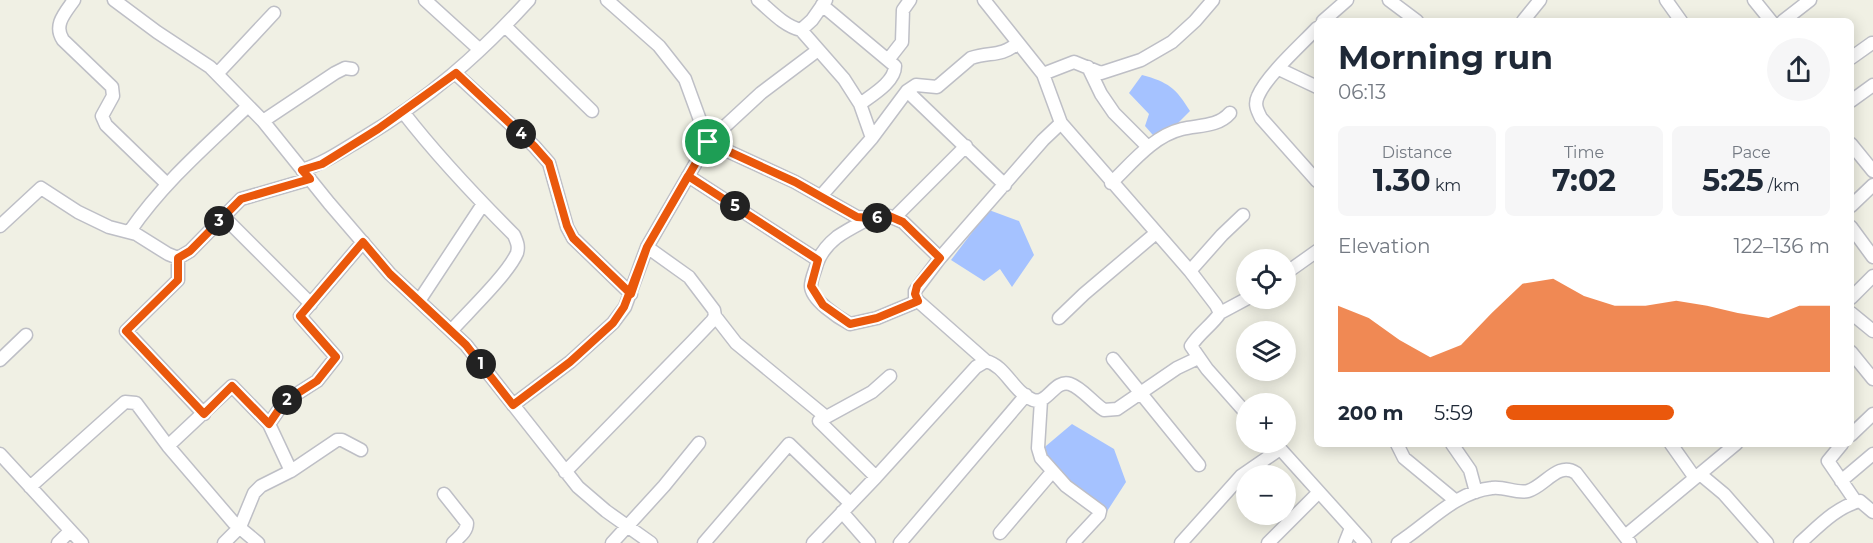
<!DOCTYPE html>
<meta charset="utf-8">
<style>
:root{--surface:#fff;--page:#f6f6f7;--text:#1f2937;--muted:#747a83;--accent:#ea580c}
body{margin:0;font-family:Montserrat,sans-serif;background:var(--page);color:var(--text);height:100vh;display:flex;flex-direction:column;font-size:22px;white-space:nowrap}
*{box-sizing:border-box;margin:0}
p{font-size:20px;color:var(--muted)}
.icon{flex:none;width:33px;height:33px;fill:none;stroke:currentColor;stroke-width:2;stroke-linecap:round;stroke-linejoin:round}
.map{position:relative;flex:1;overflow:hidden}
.drawer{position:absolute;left:1314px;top:18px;width:540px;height:429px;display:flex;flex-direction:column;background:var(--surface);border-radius:9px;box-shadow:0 3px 15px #0003}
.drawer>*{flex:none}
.tools{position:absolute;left:1236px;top:249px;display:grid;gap:12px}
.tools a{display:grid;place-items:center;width:60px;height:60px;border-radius:50%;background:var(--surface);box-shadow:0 3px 15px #0003;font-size:30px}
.pin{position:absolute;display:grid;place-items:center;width:51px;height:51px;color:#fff;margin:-26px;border:3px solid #fff;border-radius:50%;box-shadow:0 2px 6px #0007}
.km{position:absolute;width:30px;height:30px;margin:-15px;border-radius:50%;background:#222;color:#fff;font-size:16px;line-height:30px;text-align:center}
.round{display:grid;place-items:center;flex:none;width:63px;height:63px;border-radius:32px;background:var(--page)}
.overview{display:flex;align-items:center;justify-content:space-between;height:102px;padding:0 24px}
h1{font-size:33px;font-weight:700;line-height:45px}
.figures{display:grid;grid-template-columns:repeat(3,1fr);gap:9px;height:102px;padding:6px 24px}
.figures div{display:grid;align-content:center;border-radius:9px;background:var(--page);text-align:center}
.figures b{font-size:30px;font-weight:700}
.figures small{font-size:16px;font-weight:400}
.figures p{font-size:16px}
.chart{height:168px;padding:12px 24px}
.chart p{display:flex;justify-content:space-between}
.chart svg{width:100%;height:108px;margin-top:6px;fill:var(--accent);opacity:.7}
ul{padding:0 24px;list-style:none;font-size:20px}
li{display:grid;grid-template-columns:96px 72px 1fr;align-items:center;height:45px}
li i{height:15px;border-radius:8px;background:var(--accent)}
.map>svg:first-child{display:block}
.water{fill:#a5c2ff}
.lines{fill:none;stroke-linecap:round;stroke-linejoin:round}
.minor-casing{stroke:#bebfc6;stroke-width:15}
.minor{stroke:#fff;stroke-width:12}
.route-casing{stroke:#fff;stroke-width:12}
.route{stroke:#ea580c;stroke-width:8}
</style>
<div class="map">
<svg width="1873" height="543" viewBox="0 0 1873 543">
<rect width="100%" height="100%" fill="#f0f0e4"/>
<!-- water -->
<path class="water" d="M1142,75C1168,82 1176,88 1190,111L1159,142L1145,126L1149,114L1129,93Z
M989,210L1019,221L1034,255L1012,287L1000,269L984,281L951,260Z
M1072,424L1114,449L1126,482L1104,516L1040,451Z"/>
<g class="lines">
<defs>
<path id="minor" d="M74,0C65,13 53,25 63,40L112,87L113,96L102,116L106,125L167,184
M114,0L157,32L210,67L263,121L329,203L390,274L466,345L578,487L606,511L651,543
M425,0L480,50
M607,0L659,46L685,79L708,142L795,182L857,217L870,218L889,216L903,222L940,258
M758,0C771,11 784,26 801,30L812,20L826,0
M984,0L1043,74L1061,123L1190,271L1216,305L1220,313C1212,325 1199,333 1191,346L1207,369L1246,413
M1389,0L1417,21
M1666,0L1681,21
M1754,0L1771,21
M822,5L895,66C895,82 872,95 860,104
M1323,21L1347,0
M1523,21L1540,0
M1783,21L1810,0
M505,26L592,111
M1317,28C1301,45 1267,75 1258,96C1254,104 1257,110 1261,118L1317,181
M801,30L844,79L860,104L872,138
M1851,58L1872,43
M888,60L902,42L903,10L910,0
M1088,67L1101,94L1114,113L1148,147
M1279,69L1317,87
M455,73L534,146L549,163L567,227L573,238L631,294
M217,74L274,13
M1043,74L1074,62L1101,73L1141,60L1172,42L1195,21L1213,0
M907,91L1005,185
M1851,101L1873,85
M403,112C437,156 475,196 514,235C517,242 519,246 517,253C508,274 467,313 451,331
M263,121L335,73L345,68L352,69
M1851,144L1873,171
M302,170C325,163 343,150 363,138C428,99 478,56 529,0
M688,176L818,260
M1111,183C1132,163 1153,136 1182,129C1198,125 1218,127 1230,113
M821,196L872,138L907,91L916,85L937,87L971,58C991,51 999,58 1018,43
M1851,206L1873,185
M223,216L311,304
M870,218C859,224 847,230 837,237C827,245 819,255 816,267C814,273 811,280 811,286C811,300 839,318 850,324L877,318L918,301
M894,218L966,146
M0,226L41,188L78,212L109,227L136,234L168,254L178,258L190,251L241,199L310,179
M1851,227L1873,257
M130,231C163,183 206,146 248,106
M178,258V280L126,331L204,414
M1190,271L1222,235L1243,215
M1286,273L1317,251
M1851,298L1873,276
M419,301L483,204
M1220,313L1248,298
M1851,313L1873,331
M715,316L736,343L826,417
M1059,318L1084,294L1156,233
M1851,352L1873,379
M1113,359L1199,465
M0,360L26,335
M986,361L918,301L915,297V291L940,258L1043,140L1061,123
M1041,400L1038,448L1041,458L1066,486L1100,511L1099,515L1073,543
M513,405L570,362L613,323L625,307L647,247L708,142L761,93L818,50
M1851,435L1873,414
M1274,442L1365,543
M1397,444L1404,458L1456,501
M1452,444L1470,470L1476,492
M1671,444L1695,478
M1842,444L1828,461L1856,502
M168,446L232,386L269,424
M0,454L82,543
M291,471L269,424L284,402L317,381L336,357L300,316L363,242
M565,472L692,342L712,321L715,316L714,310L689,277L647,247
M1700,474L1724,494L1767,543
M876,477L819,421L872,392L890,376
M1841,481L1873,454
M30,487L125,402L136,403L168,446L234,523L258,543
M444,494L467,523C467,532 459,537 453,543
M842,512L869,543
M1000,533L1052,472
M1625,536L1736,444
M58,543L70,531
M224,543L240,527L254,493L261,486L291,471L337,440H342L361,450
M612,543L664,486L699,443
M704,543L789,444L850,503
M813,543L876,477L976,367L986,361C1006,366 1013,392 1033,400C1048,405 1054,379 1070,384C1082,388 1093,403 1104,410L1117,409L1177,368L1198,358
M900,543L1026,395
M1181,543L1241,476L1280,449
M1268,543L1319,492
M1345,543L1351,528
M1398,543C1428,524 1455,492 1492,488C1504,486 1517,494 1528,491C1545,486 1558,461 1576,473L1630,543
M1800,543C1818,527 1836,507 1860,501L1873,512"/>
</defs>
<!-- minor casing -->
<use href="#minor" class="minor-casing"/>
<!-- minor -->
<use href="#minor" class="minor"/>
</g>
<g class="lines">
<defs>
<path id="route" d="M708,142L647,247L624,307L613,323L570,362L513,405L466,345L390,274L363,242L300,316L336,357L317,381L284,402L269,424L232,386L204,414L126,331L178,280V258L190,251L241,199L310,179L302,170L322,164L378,129L456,73L534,146L549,163L567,226L573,238L631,294L647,247L688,176L818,260L811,286L823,305L850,324L877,318L918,301L915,294L917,286L940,258L903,222L889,216L870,218L857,217L795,182L708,142"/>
</defs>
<!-- route casing -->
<use href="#route" class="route-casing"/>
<!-- route -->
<use href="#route" class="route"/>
</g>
</svg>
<div class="tools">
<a><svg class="icon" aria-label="locate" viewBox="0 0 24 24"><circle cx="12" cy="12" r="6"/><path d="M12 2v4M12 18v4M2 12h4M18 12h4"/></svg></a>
<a><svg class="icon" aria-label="layers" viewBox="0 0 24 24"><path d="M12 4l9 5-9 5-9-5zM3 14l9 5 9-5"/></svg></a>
<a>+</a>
<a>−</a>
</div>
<div class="pin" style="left:708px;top:142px;background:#1e9e55"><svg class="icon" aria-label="arrive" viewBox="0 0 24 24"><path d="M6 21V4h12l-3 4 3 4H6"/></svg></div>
<b class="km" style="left:481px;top:364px">1</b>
<b class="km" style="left:287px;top:400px">2</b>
<b class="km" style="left:219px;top:221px">3</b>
<b class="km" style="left:521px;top:134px">4</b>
<b class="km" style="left:735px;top:206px">5</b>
<b class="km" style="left:877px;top:218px">6</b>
<section class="drawer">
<div class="overview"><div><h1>Morning run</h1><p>06:13</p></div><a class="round"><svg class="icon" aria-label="share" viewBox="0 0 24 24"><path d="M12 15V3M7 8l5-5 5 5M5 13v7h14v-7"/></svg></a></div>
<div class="figures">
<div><p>Distance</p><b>1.30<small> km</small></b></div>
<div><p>Time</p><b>7:02</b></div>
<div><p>Pace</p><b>5:25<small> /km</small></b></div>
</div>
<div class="chart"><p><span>Elevation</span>122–136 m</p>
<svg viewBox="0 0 160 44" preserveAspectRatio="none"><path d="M0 44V17L10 22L20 31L30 38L40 33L50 20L60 8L70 6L80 13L90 17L100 17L110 15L120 17L130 20L140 22L150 17L160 17V44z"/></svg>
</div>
<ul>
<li><b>200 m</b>5:59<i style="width:52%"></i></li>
</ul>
</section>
</div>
